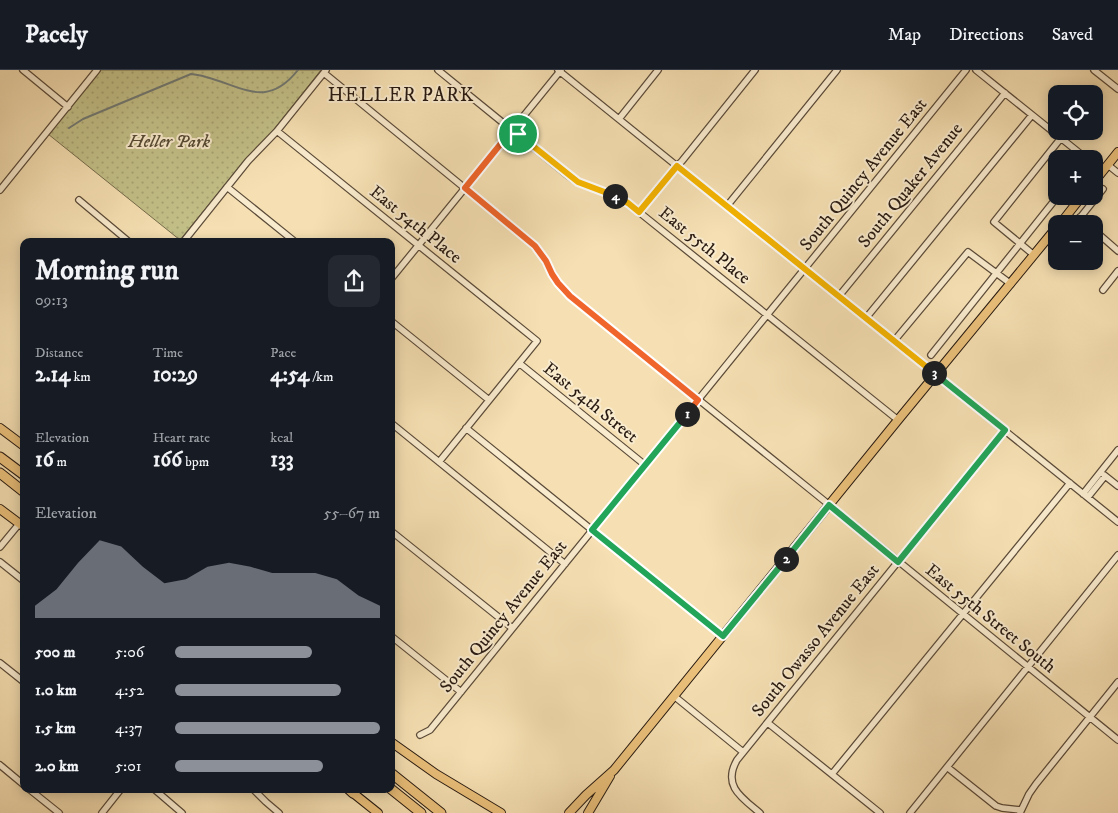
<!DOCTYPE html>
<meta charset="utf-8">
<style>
:root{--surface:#171b24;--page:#242831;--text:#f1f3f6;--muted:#9ea1a6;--line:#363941;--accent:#8c9099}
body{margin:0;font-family:"IM FELL DW Pica",serif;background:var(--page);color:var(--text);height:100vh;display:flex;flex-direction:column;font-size:19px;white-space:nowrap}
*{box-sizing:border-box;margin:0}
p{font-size:16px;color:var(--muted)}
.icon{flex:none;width:28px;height:28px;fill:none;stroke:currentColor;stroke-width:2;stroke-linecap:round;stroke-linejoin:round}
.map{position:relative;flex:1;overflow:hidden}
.side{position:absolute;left:20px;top:168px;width:375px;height:555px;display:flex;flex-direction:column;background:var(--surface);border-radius:10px;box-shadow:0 2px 12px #0003}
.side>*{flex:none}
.controls{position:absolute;left:1048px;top:15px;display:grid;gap:10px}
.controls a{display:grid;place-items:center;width:55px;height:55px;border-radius:10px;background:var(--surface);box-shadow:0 2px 12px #0003;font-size:25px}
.pin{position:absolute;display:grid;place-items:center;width:42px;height:42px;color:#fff;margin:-21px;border:2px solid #fff;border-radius:50%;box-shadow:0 1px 5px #0007}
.km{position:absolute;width:25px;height:25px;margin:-12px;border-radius:50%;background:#222;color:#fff;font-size:14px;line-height:25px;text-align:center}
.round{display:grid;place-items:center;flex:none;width:52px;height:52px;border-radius:10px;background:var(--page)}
.headline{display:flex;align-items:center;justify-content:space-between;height:85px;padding:0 15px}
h1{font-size:28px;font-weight:700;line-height:38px}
.stats{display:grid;grid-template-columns:repeat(3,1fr);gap:8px;height:85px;padding:5px 15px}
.stats div{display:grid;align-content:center}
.stats b{font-size:21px;font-weight:700}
.stats small{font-size:14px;font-weight:400}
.stats p{font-size:14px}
.chart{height:140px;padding:10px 15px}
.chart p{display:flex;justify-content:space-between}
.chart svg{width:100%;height:90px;margin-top:5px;fill:var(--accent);opacity:.7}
ul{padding:0 15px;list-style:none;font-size:16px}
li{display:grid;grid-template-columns:80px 60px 1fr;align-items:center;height:38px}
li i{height:12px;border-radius:6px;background:var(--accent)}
header{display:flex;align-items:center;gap:30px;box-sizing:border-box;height:70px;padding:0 25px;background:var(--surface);border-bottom:1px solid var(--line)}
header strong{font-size:24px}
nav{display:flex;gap:28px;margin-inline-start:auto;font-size:18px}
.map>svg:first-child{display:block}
.grass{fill:url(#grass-dots);stroke:#756c4c}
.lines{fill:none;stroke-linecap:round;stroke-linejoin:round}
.stream{stroke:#717a75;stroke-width:2}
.minor-casing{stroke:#5b4b39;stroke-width:8}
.major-casing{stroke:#271910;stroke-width:10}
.highway-casing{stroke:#271910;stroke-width:11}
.minor{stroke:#f9ebce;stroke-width:5.5}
.major{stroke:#ebc07a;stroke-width:8}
.highway{stroke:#ebc07a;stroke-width:9}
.split-1-casing{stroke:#fff;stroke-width:10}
.split-2-casing{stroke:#fff;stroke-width:10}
.split-3-casing{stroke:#fff;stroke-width:10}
.split-4-casing{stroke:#fff;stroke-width:10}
.split-5-casing{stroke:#fff;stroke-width:10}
.split-1{stroke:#f0652b;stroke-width:6}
.split-2{stroke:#22a559;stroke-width:6}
.split-3{stroke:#22a559;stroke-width:6}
.split-4{stroke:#f5b400;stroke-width:6}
.split-5{stroke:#f5b400;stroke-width:6}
.labels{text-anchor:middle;stroke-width:4;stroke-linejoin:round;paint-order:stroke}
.park-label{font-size:18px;font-style:italic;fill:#564b34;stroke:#f9ebce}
.street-label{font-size:18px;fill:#271910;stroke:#f9ebce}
.neighbourhood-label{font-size:19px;letter-spacing:1px;fill:#271910;stroke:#f9ebce}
</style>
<header>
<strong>Pacely</strong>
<nav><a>Map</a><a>Directions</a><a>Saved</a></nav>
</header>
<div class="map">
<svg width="1118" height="743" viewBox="0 0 1118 743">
<defs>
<pattern id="grass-dots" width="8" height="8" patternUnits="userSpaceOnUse" patternTransform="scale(1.25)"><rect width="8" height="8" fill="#c3c088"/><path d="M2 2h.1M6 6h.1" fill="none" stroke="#a8a474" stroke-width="1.8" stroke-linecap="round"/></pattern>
</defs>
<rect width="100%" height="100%" fill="#f6e0b3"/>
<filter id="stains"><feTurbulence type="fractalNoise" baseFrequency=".004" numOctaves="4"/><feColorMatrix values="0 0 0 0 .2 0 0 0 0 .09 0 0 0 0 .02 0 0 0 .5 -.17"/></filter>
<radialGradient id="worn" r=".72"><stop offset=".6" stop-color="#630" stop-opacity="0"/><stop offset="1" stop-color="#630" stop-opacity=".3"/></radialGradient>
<!-- grass -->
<path class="grass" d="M101,0H321L267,68L248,86L180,170L48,64Z"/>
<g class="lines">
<!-- stream -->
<path class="stream" d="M69,58L83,49L191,4C196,5 201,5 206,7C244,17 267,39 298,0"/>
<defs>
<path id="minor" d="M23,0L68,37
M438,0L566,104L577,112L616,126L628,133L639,142L898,350
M558,0L1118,452
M976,0L1087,89
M1094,0L1118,19
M324,3L527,169L540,182L558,213L570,226L822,429L1118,670
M619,49L658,0
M277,61L537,271L439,392
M1094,94L1102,101
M1108,95L1118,103
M227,117L294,171
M0,120L97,0
M79,130L128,171
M727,136L837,0
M639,142L673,100L682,91L755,0
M1080,147L1088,154
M1075,154L1103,119
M1094,160L1118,181
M184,171L248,91L277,61L326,0
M1054,181L1056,177
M1034,185L994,152L1061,68
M391,209L561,0
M1103,220L1118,201
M839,226L1005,23
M866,248L1032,45
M391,251L489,330
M894,271L968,182L1011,214
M931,285L1058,126
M519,293L645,395
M391,353L565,494
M466,358L723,566
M1104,405L1118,416
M1083,424L1118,380
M1088,427L1105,406
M391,461L512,558
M0,477L19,454
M0,492L24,511
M391,566L461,622
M0,593L24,612
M674,626L743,682
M768,653L880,743
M420,665L430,660L966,0
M0,695L24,715
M947,697L996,736L1002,738L1021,740
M832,704L1070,413
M29,719L59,743
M154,719L182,743
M253,719L266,732L279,743
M102,743L121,719
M760,743C742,728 722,716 737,690L1005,360
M910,743L1118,485
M1020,743L1029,724L1036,714L1118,612"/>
<path id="major" d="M1094,112L1118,82
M1060,154L1082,126
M0,358L24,376
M0,439L24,457
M391,672L436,704L501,743
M348,719L378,743
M569,743L586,725L614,700L898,350L1056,158
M588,743L610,706"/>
<path id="highway" d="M0,387L24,405
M0,403L24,422
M391,703L441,743
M349,719L353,723
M391,719L421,743"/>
</defs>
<!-- minor casing -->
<use href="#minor" class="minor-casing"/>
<!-- major casing -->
<use href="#major" class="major-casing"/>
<!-- highway casing -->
<use href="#highway" class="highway-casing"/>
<!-- minor -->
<use href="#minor" class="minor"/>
<!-- major -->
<use href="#major" class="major"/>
<!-- highway -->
<use href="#highway" class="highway"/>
</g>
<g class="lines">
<defs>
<path id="split-1" d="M518,64L512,60L465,118L535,176L546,191L552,204L558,213L570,226L698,330L687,344"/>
<path id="split-2" d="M687,344L592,460L723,566L786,489"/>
<path id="split-3" d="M786,489L829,435L898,492L1005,360L934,303"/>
<path id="split-4" d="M615,126L628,133L639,142L677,96L934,303"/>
<path id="split-5" d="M518,64L578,112L615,126"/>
</defs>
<!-- split-1 casing -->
<use href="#split-1" class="split-1-casing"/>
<!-- split-2 casing -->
<use href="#split-2" class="split-2-casing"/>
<!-- split-3 casing -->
<use href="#split-3" class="split-3-casing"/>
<!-- split-4 casing -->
<use href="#split-4" class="split-4-casing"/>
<!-- split-5 casing -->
<use href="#split-5" class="split-5-casing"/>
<!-- split-1 -->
<use href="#split-1" class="split-1"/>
<!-- split-2 -->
<use href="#split-2" class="split-2"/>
<!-- split-3 -->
<use href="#split-3" class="split-3"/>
<!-- split-4 -->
<use href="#split-4" class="split-4"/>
<!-- split-5 -->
<use href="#split-5" class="split-5"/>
</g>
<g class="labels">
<!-- park labels -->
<g class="park-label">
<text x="169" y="77">Heller Park</text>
</g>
<!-- street labels -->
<g class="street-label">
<text transform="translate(863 104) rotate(-51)" y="6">South Quincy Avenue East</text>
<text transform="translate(910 115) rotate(-51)" y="6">South Quaker Avenue</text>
<text transform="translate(416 154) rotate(39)" y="6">East 54th Place</text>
<text transform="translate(705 175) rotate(39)" y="6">East 55th Place</text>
<text transform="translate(591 332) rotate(39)" y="6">East 54th Street</text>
<text transform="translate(503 546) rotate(-51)" y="6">South Quincy Avenue East</text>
<text transform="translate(991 548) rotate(39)" y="6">East 55th Street South</text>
<text transform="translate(815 570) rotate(-51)" y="6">South Owasso Avenue East</text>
</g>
<!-- neighbourhood labels -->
<g class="neighbourhood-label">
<text x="401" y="31">HELLER PARK</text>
</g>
</g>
<rect width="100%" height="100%" filter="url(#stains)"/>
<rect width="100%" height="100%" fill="url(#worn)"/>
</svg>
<div class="controls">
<a><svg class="icon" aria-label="locate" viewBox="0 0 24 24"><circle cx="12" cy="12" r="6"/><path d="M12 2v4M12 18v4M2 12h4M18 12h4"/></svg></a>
<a>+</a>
<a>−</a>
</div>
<div class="pin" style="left:518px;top:64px;background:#1e9e55"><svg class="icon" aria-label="arrive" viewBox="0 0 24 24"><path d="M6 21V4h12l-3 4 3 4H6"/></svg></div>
<b class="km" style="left:687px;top:344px">1</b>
<b class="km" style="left:786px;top:489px">2</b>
<b class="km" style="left:934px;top:303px">3</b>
<b class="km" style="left:615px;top:126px">4</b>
<section class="side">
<div class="headline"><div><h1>Morning run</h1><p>09:13</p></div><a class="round"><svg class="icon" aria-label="share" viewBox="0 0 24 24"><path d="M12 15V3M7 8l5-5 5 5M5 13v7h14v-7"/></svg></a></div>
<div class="stats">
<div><p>Distance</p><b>2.14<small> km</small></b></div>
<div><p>Time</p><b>10:29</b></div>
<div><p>Pace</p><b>4:54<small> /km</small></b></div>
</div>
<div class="stats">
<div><p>Elevation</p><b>16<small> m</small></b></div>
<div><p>Heart rate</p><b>166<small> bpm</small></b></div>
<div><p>kcal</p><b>133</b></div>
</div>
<div class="chart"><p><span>Elevation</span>55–67 m</p>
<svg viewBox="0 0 160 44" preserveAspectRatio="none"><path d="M0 44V38L10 30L20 17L30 6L40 9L50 19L60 27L70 25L80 19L90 17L100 19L110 22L120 22L130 22L140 25L150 33L160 38V44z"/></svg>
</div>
<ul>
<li><b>500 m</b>5:06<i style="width:67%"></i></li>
<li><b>1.0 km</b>4:52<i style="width:81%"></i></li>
<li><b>1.5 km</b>4:37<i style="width:100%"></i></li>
<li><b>2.0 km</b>5:01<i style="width:72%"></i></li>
</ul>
</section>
</div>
